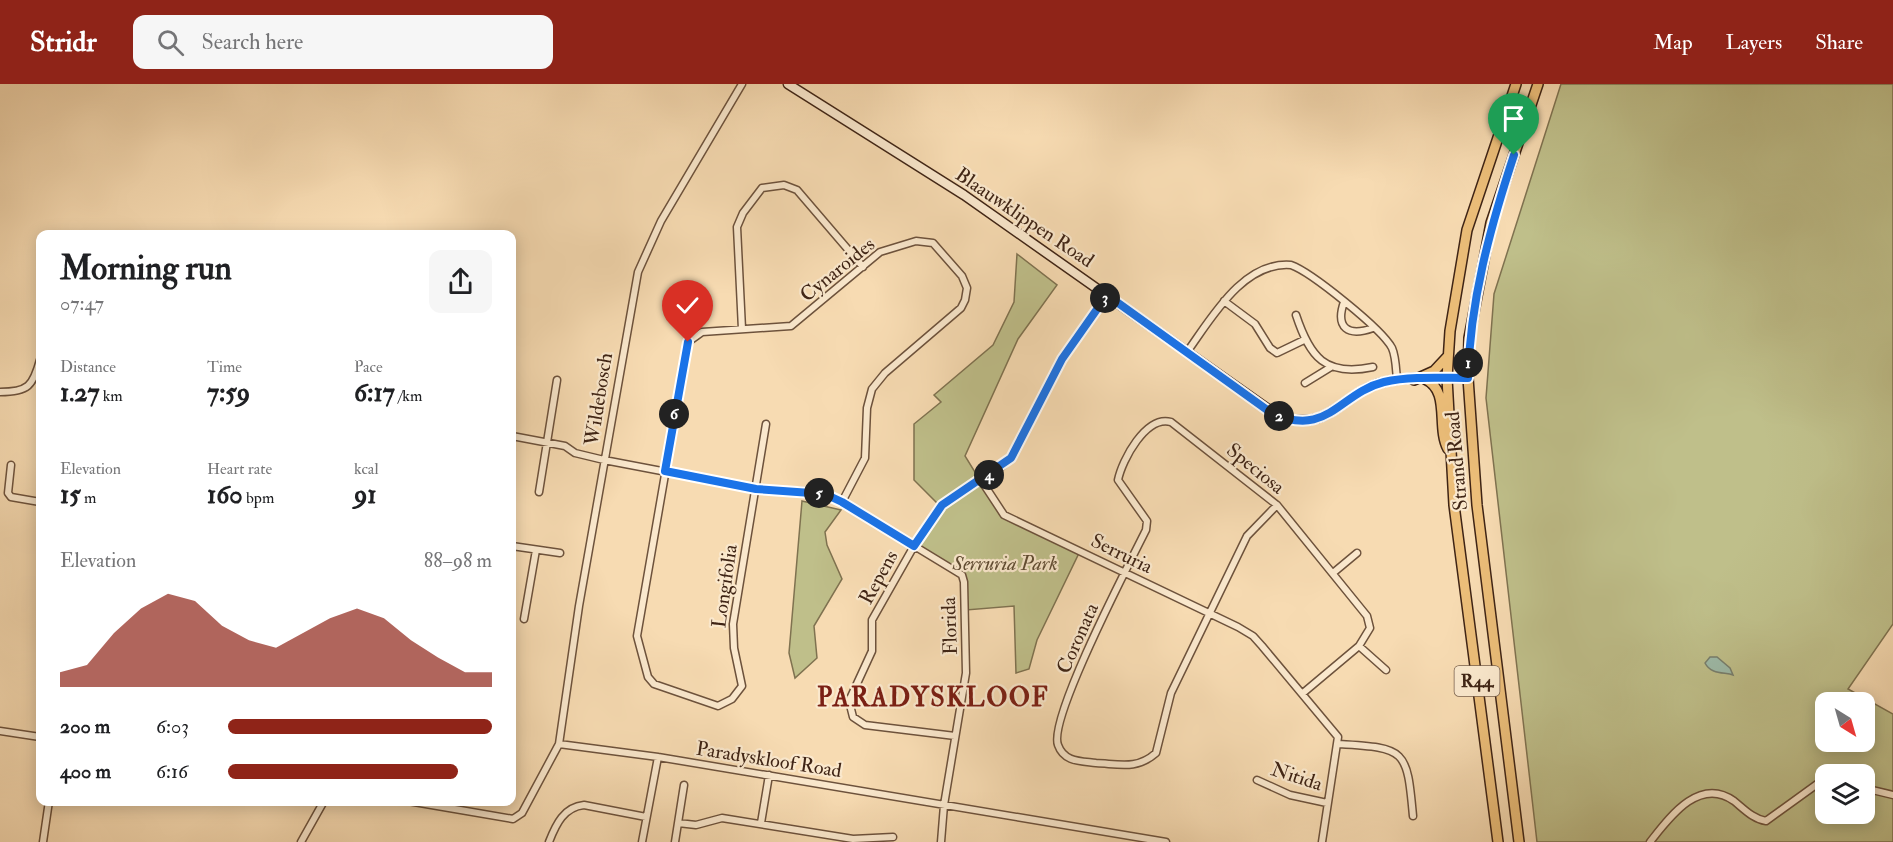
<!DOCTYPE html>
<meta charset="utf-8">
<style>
:root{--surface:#fff;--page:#f6f6f6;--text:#202124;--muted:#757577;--accent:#8f2418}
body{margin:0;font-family:"IM FELL Double Pica",serif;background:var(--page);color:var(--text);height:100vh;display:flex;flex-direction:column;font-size:22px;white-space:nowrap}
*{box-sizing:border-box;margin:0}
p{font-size:20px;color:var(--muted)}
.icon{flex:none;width:33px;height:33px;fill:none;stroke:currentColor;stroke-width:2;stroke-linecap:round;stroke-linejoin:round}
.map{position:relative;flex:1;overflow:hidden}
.drawer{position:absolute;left:36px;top:146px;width:480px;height:576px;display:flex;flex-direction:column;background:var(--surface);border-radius:12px;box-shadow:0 3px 15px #0003}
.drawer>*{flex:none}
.needle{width:39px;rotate:143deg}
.controls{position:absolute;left:1815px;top:608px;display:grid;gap:12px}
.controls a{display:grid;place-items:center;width:60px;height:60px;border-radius:12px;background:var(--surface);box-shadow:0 3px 15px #0003;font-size:30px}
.pin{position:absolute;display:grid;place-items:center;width:51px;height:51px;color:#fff;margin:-62px -26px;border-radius:50% 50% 50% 0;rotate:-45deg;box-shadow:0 0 6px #0007}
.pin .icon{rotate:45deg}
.km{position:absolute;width:30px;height:30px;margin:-15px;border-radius:50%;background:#222;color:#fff;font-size:16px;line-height:30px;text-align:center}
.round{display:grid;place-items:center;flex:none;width:63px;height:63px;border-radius:12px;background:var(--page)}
.head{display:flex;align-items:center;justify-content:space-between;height:102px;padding:0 24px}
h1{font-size:33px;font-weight:800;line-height:45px}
.figures{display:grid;grid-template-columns:repeat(3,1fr);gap:9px;height:102px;padding:6px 24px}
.figures div{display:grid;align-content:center}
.figures b{font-size:26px;font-weight:800}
.figures small{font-size:16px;font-weight:400}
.figures p{font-size:16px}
.chart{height:168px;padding:12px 24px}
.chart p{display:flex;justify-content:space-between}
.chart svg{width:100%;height:108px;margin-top:6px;fill:var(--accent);opacity:.7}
ul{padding:0 24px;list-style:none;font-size:20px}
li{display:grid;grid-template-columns:96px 72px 1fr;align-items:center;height:45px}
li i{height:15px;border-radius:8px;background:var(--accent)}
header{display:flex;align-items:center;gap:36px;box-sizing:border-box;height:84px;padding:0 30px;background:var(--accent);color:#fff}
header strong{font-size:28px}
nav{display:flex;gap:33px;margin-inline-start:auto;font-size:21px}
.search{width:420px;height:54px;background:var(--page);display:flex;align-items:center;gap:15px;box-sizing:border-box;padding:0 21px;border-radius:12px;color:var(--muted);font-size:22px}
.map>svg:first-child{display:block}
.green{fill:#bfbf8a;stroke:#7f7250;stroke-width:1.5;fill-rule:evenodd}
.water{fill:#9ebba9;stroke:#787f6e;stroke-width:1.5}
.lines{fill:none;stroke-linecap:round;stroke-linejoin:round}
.street-casing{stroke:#6d523c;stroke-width:9}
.secondary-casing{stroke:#3f2415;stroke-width:11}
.primary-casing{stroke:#3f2415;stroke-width:12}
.street{stroke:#fae8cd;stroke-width:6}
.secondary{stroke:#fae8cd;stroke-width:8}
.primary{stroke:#ecbe79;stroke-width:9}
.route-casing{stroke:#fff;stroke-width:12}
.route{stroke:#1a73e8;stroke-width:8}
.labels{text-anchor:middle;stroke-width:4.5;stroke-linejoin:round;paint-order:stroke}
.shield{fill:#fae8cd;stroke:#775f4c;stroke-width:1.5}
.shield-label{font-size:18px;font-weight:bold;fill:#3f2415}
.street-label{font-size:20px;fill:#3f2415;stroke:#fae8cd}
.park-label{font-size:20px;font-style:italic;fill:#5f4b32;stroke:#fae8cd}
.district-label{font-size:26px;font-weight:bold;letter-spacing:1.5px;fill:#7a1f14;stroke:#fae8cd}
</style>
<header>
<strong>Stridr</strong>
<div class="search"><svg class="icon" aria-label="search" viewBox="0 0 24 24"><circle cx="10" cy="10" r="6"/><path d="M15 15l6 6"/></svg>Search here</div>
<nav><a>Map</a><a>Layers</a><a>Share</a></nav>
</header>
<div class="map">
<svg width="1893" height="758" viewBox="0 0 1893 758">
<rect width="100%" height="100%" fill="#f7dbb2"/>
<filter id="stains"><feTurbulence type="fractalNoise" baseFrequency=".00333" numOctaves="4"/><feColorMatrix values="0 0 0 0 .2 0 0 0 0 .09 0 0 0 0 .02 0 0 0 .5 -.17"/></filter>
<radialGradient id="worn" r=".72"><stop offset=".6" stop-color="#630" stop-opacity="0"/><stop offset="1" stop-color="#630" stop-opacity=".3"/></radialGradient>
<!-- green -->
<path class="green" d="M1561,0H1893V540L1848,605L1893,630V758H1537L1486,314L1494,210ZM1826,618H1864V657H1826ZM1826,690H1864V729H1826Z
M1017,170L1057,201L1018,255L965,372L978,393L937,419L914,396V340L941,318L934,311L993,261L1014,218Z
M981,396L998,424L1080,467L1037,556L1029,585L1016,589L1014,522L966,526L962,491L914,462L939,425Z
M802,417L841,426L825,448L827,461L842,495L814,542L817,574L795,594L789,569Z"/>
<!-- water -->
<path class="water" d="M1710,573H1717L1730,584L1733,591C1725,588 1711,591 1705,579Z"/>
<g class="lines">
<defs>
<path id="street" d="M1224,217L1255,240L1270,264L1277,269L1304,256
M1344,218C1335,244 1348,253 1373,244
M1296,231C1310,273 1325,293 1373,283
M742,245L737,143L743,129L762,104L784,101L797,106L863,183
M1187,268C1211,235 1243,177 1291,181C1311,188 1382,245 1392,264C1396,273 1396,286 1397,296
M1305,299L1331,283
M0,308C28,308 33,302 40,276
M766,340L733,540L734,564L742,602L732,615L718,622L654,600L648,593L637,552L688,258L702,248L791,242L880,168L916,157L933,159L962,192L967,204L965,216L961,224L885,289L872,305L867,324L865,374L842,418
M512,352L565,362L575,369L604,376L756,405L816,408L842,418L962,491L964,498L966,589L944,721L941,758
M11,381L8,409L11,413L40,418
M981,396L1004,431L1238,543L1253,552L1262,562L1338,653L1322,758
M539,408L557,296
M1277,421L1247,452L1171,609L1156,669C1137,686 1119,680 1096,679C1080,677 1064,678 1058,661C1048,635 1130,478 1146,446L1147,437L1118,396C1122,376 1146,331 1171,338L1277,421L1367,532L1370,544L1359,562L1303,609
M512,462L560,469
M1333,489L1357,469
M524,535L536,466
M1359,562L1386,586
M0,647L40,653
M955,652L865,641L853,633L849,617L872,567V536L914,462L942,421L1000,384L1011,374L1062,275L1107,211
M559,660L658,673L1166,758
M1339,660C1406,664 1407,665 1413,732
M1257,696L1290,711L1327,719
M1864,704L1893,711
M408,717L513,735L522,729L559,660L579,522L638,188L661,137L742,0
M678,739L696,741L722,734L853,755L893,753
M761,739L769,691
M43,758L49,717
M301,758L324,717
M549,758C556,740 564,723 584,721L646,733
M642,758L658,673
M675,758L684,701
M1650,758C1669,734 1699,692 1734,717C1744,725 1753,735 1766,737L1820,698L1826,697"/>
<path id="secondary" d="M788,0L964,111L1278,332C1332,350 1341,308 1384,298C1409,292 1441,294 1468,294"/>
<path id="primary" d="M1425,295C1451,307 1436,343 1448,365
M1414,296L1434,287L1448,272
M1498,758L1454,421L1447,294L1450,247L1467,146L1516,0
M1519,758L1477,421L1468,294L1469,254L1491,139L1538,0"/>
</defs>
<!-- street casing -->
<use href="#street" class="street-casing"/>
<!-- secondary casing -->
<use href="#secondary" class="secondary-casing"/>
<!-- primary casing -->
<use href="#primary" class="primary-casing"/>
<!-- street -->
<use href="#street" class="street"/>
<!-- secondary -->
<use href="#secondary" class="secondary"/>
<!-- primary -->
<use href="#primary" class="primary"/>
</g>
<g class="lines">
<defs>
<path id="route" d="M688,258L665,387L756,405L825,410L842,418L914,462L942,421L1011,374L1062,275L1107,211L1270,328C1327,356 1339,309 1384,298C1410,292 1441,294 1468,294C1470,217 1490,144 1514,71"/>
</defs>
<!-- route casing -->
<use href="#route" class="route-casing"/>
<!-- route -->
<use href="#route" class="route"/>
</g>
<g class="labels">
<!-- shield labels -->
<rect class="shield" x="1454.5" y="582" width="45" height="30" rx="4.5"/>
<g class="shield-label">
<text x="1477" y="603">R44</text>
</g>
<!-- street labels -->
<g class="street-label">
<text transform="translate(1025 133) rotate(34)" y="7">Blaauwklippen Road</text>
<text transform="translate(837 185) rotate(-39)" y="7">Cynaroides</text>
<text transform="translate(598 315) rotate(-81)" y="7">Wildebosch</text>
<text transform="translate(1456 377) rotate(-95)" y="7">Strand Road</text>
<text transform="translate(1256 384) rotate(39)" y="7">Speciosa</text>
<text transform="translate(1122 469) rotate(26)" y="7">Serruria</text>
<text transform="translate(878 493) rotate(-61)" y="7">Repens</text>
<text transform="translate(724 502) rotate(-82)" y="7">Longifolia</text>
<text transform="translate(949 542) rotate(-92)" y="7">Florida</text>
<text transform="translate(1077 554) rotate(-66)" y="7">Coronata</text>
<text transform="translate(769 675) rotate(9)" y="7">Paradyskloof Road</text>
<text transform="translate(1297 692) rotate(18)" y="7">Nitida</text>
</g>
<!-- park labels -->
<g class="park-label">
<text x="1005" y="486">Serruria Park</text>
</g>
<!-- district labels -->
<g class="district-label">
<text x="933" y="622">PARADYSKLOOF</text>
</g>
</g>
<rect width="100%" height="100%" filter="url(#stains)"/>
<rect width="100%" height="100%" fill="url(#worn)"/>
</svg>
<div class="controls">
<a><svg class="needle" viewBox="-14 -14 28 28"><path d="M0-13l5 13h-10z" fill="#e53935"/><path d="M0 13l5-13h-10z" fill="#757577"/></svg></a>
<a><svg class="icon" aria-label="layers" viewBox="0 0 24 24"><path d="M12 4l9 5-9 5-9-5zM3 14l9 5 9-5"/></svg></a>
</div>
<div class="pin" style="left:1514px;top:71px;background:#1e9e55"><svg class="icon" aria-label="arrive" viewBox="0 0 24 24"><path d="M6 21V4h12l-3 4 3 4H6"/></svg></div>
<div class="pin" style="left:688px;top:258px;background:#d93025"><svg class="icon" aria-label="check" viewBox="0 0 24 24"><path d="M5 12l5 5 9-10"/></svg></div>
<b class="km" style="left:1468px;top:279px">1</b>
<b class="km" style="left:1279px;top:332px">2</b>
<b class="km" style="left:1105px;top:214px">3</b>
<b class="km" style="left:989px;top:391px">4</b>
<b class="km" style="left:819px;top:409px">5</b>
<b class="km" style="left:674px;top:330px">6</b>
<section class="drawer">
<div class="head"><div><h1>Morning run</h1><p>07:47</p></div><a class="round"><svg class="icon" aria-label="share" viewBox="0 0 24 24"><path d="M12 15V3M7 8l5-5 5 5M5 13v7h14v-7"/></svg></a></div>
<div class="figures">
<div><p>Distance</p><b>1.27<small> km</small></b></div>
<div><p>Time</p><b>7:59</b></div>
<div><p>Pace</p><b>6:17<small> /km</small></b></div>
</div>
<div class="figures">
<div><p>Elevation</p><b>15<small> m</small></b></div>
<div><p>Heart rate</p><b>160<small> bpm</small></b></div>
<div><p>kcal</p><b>91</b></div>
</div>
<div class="chart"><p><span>Elevation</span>88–98 m</p>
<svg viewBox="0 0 160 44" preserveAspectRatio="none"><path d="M0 44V38L10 35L20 22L30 12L40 6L50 9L60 19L70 25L80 28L90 22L100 16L110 12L120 16L130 25L140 32L150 38L160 38V44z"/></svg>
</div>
<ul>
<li><b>200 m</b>6:03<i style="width:100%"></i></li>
<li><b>400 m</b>6:16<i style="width:87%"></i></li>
</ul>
</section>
</div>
